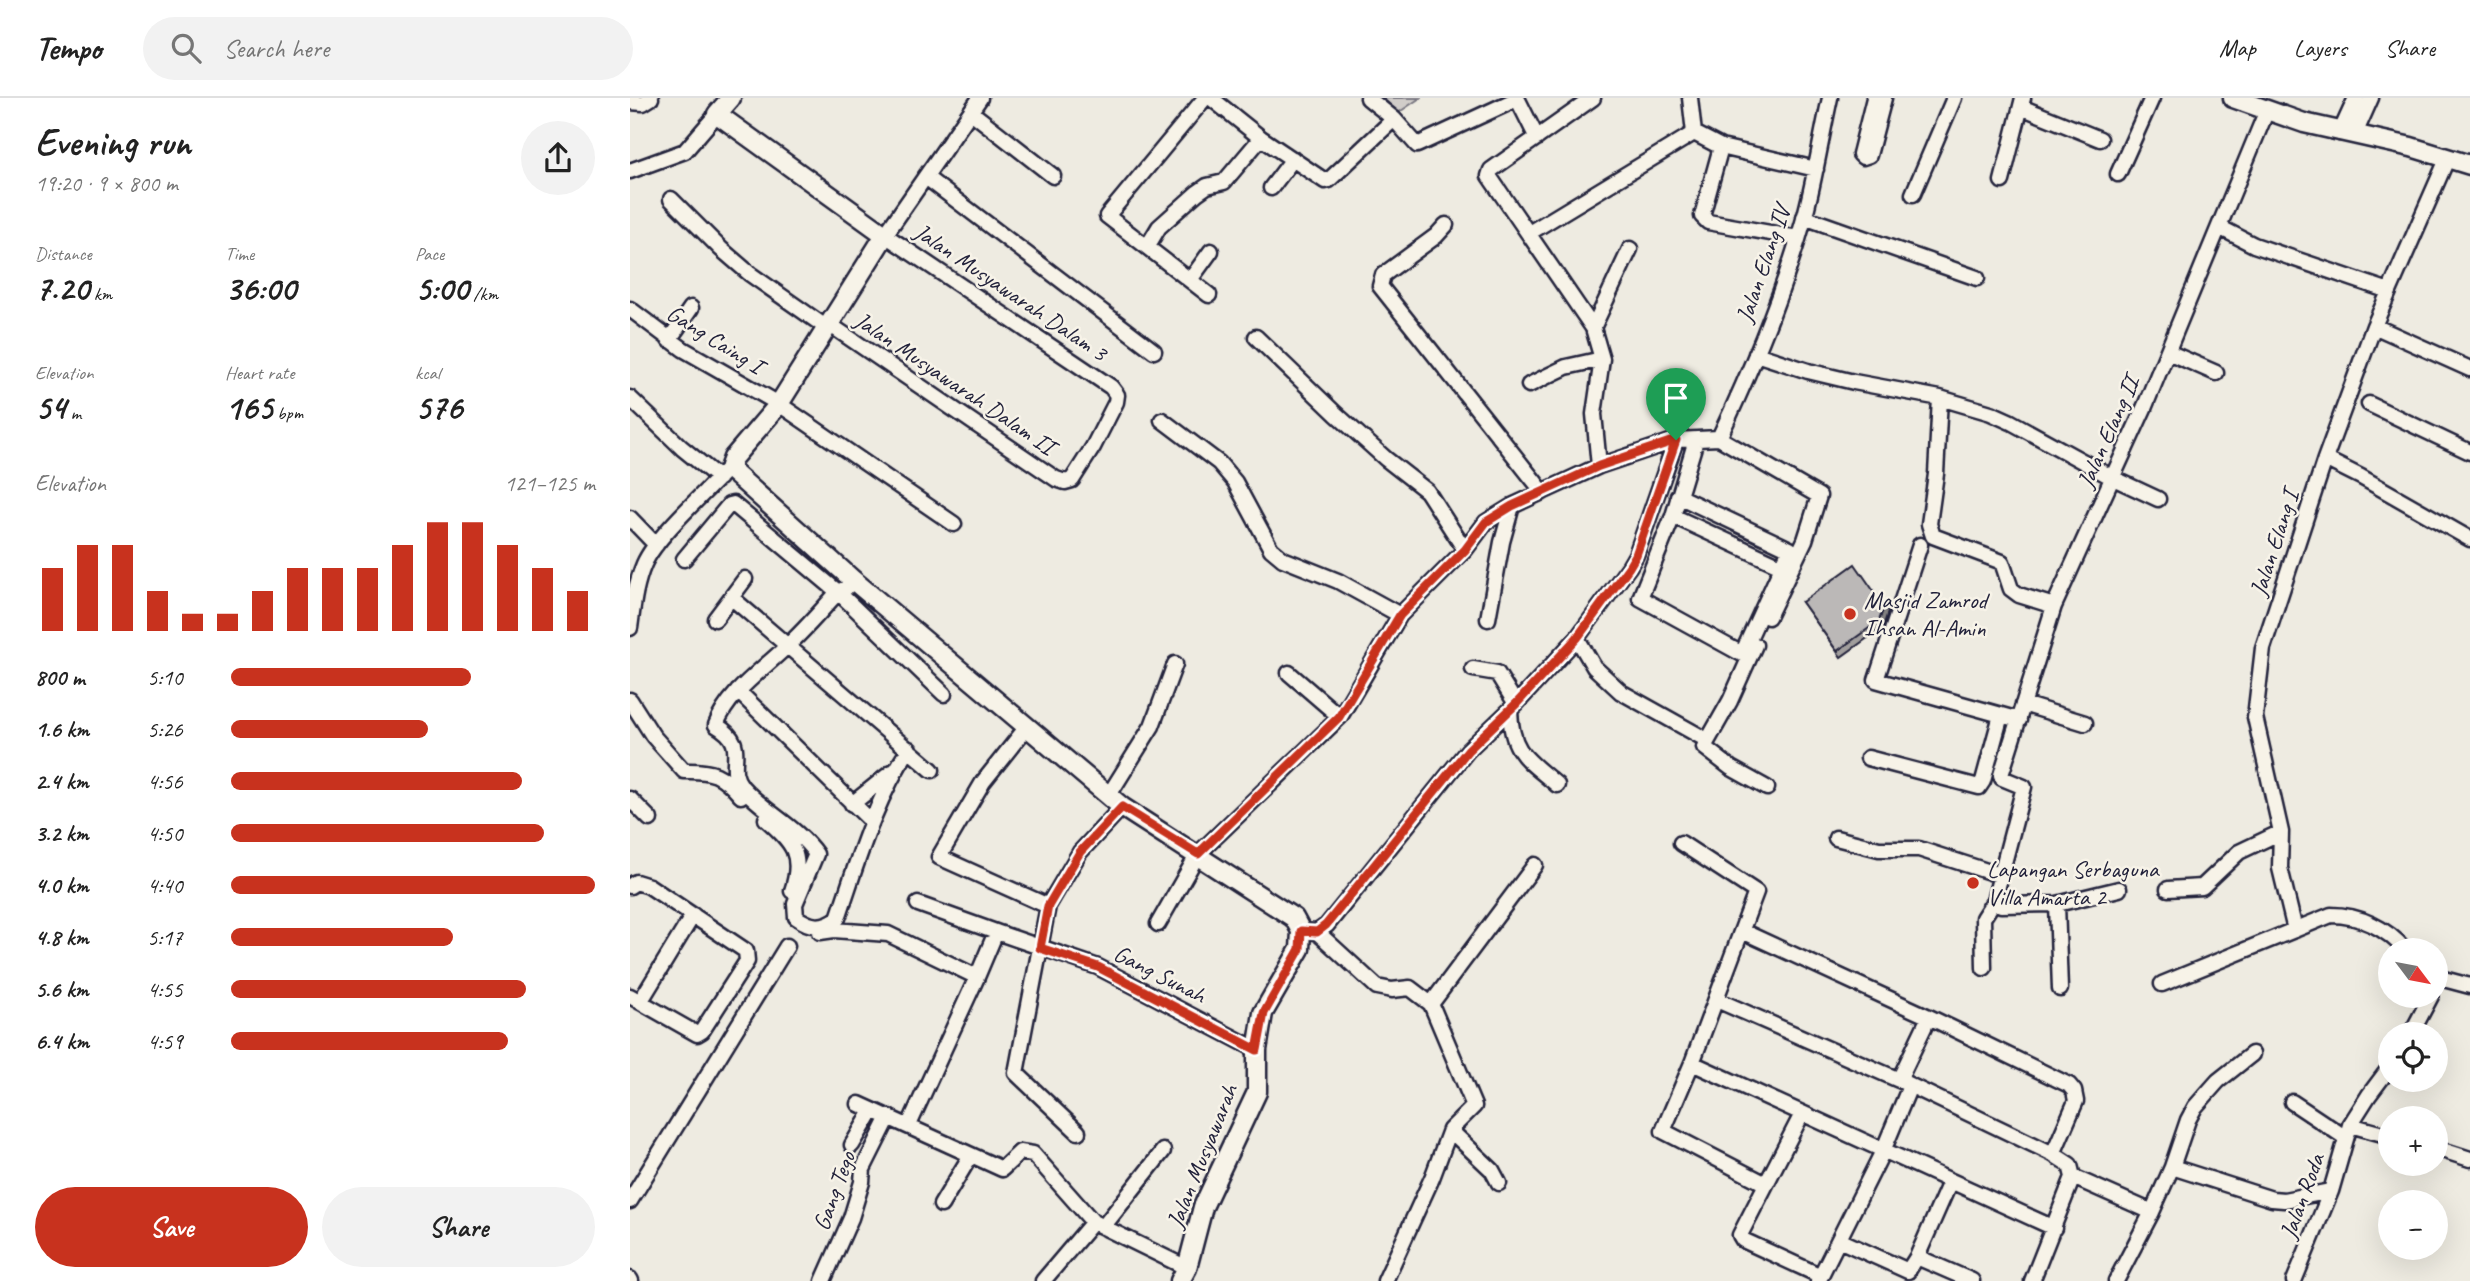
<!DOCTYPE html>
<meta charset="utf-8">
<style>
:root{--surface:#fff;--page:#f2f2f2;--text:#222;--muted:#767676;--line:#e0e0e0;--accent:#c8321e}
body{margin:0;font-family:Caveat,sans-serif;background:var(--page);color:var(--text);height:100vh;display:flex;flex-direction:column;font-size:26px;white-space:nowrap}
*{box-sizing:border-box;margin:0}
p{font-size:23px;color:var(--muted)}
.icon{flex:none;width:38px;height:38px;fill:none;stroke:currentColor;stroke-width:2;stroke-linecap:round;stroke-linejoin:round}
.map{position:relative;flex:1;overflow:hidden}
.drawer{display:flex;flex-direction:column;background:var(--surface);width:630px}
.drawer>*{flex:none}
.needle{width:46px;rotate:122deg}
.controls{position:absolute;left:1748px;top:840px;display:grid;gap:14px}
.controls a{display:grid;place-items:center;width:70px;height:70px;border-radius:50%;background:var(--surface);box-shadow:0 7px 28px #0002;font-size:35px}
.pin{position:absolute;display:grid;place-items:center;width:60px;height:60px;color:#fff;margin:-72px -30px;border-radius:50% 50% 50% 0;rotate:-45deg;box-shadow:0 0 7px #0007}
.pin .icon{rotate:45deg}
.round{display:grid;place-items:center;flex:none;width:74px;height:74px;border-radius:37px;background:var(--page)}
.overview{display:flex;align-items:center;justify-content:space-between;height:119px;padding:0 35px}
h1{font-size:38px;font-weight:700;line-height:52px}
.metrics{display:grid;grid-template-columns:repeat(3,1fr);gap:10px;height:119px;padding:7px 35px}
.metrics div{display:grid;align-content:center}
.metrics b{font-size:35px;font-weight:700}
.metrics small{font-size:19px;font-weight:400}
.metrics p{font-size:19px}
.chart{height:196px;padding:14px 35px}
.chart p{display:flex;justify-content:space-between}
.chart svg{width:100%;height:126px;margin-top:7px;stroke:var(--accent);stroke-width:6}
.button{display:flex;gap:14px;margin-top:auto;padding:14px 35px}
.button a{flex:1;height:80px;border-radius:42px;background:var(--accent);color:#fff;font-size:28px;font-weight:700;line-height:80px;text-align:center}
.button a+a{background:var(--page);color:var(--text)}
ul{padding:0 35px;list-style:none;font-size:23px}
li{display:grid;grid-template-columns:112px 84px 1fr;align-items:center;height:52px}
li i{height:18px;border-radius:9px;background:var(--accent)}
header{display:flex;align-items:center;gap:42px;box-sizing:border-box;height:98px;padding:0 35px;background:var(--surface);border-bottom:2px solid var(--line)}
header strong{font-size:33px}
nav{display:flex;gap:38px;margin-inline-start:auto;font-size:24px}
.search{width:490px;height:63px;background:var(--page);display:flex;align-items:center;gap:18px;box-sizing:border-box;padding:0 24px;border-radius:38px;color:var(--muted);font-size:26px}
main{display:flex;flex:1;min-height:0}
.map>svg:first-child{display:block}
.green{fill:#d1cdc9;stroke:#7a7882;stroke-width:2}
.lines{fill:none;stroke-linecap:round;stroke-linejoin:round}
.minor-casing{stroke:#22223b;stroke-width:19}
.tertiary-casing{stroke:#22223b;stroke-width:23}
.minor{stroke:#f7f3e8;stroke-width:14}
.tertiary{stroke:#f7f3e8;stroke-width:18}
.wall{fill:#a19e9d;stroke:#22223b;stroke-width:2}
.shaded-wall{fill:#838180;stroke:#22223b;stroke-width:2}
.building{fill:#bbb8b7;stroke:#22223b;stroke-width:2}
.route-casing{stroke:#fff;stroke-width:14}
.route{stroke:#c8321e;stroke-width:9}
.poi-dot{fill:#c8321e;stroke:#f7f3e8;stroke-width:2.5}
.labels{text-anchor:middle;stroke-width:5;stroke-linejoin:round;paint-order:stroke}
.street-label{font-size:24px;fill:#22223b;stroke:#f7f3e8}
.poi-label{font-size:24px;fill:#22223b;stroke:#f7f3e8;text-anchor:start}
</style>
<header>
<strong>Tempo</strong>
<div class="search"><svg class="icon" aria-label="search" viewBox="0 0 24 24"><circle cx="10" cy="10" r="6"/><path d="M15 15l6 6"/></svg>Search here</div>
<nav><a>Map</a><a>Layers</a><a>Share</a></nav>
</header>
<main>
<section class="drawer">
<div class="overview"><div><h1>Evening run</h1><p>19:20 · 9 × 800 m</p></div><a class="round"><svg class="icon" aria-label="share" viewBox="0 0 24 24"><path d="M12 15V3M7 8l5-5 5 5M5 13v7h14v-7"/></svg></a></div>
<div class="metrics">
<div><p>Distance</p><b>7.20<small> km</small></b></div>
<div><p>Time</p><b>36:00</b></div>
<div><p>Pace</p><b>5:00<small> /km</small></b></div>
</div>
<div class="metrics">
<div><p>Elevation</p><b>54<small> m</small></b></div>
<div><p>Heart rate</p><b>165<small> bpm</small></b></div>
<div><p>kcal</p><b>576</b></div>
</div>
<div class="chart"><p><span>Elevation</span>121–125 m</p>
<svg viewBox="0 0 160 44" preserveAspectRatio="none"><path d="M5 44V22M15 44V14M25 44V14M35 44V30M45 44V38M55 44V38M65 44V30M75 44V22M85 44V22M95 44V22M105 44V14M115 44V6M125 44V6M135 44V14M145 44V22M155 44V30"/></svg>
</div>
<ul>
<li><b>800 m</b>5:10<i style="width:66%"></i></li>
<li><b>1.6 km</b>5:26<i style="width:54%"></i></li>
<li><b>2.4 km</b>4:56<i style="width:80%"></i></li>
<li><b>3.2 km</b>4:50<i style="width:86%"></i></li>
<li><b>4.0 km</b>4:40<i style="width:100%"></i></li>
<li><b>4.8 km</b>5:17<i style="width:61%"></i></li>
<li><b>5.6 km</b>4:55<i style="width:81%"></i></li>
<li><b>6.4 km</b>4:59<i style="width:76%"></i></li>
</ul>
<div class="button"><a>Save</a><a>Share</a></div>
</section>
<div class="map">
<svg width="1840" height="1183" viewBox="0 0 1840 1183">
<rect width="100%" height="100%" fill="#eeebe1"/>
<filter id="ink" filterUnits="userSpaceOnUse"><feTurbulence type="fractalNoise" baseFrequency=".0143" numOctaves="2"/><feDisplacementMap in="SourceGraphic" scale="14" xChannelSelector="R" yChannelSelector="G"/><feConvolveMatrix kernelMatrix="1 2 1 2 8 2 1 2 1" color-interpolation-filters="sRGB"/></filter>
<g filter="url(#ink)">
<!-- green -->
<path class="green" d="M753,0H790L768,15Z"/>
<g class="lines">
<defs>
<path id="minor" d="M575,0L477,118L579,197
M581,0L631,40L695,83L699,82L764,21
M738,0L764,21L787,47L887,1
M887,0L907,40
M1060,0L1064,35
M1244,0L1230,56L1233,59L1239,57L1254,0
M0,4L13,5L21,0
M1391,9L1470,41
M341,14L423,78
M1064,35L1091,49L1186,71
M1710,35L1726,0
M1725,36L1741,0
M1091,49L1072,118L1078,124L1168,140
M0,73L55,53L87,16
M1488,76L1522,0
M297,80L524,253
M1372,83L1393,0
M641,90L663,61
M1283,96L1324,0
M41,101L91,151L120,176L197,230
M1174,119L1347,180
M816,127L806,138L753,177L750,188L913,394
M1589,129L1624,147L1759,193
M899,135L1064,35
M517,149L529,129L567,95L577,88L594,84L631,40
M560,182L581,153
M0,211L53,251L149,306L324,426
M199,226L426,381L435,384L442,382L463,349L486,304L487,297L481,289L255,137L350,0
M1744,228L1840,271
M963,230L859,78L861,72L963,0
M626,239L706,316L756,361L797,393L835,452
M39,242L61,210
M1538,254L1586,275
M1126,256L1178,273L1224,284L1310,300L1361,315L1381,324L1483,380L1528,401
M899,287L936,269L972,261
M0,300L52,350L89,380
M1310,300L1306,376L1299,426L1303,438L1372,464L1381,491L1389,497L1424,508
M1739,306L1840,354
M532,322L589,365L605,384L641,451L653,461L708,483L770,517
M1089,340L1189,398L1175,442L1138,519
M1089,340C1122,270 1153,196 1174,121C1185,81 1191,40 1200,0
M1695,361L1731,379L1840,441
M969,368L964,316L972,261L963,230L1000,151
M1048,398L1160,451L1112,556L1010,500L1043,418L1066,342
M1043,418L1151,468
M0,420L26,447
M1290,447L1246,582L1389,622
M54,461L99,407L103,406L208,494L314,596
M223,482L216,490L208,494C191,513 174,533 155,550C130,574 98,595 86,627C122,648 93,667 112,689C134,714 166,728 186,756L165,806L166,819C181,830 193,831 208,820C228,762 245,702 279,651
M102,500L302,672
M85,521L115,481
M858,521L872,444L882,408
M0,530C3,508 5,487 14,466C26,438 77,393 100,368
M947,540L964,569L991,594L1077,642
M1125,547L1100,603L1074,649L1101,670L1137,690
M843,571L867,575L886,606
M659,575L710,619
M108,593L241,723
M0,602L23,638L54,673C83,672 92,676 111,698
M1393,606L1455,625
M880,612C881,655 897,661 927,687
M396,630L353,684L309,759L418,808
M1238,660L1349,689L1353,683L1371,617
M479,697L522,628L545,566
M0,701L20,721
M222,706L262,674
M136,721C163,745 174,757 162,793
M1206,740L1249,751H1289L1369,777
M1051,745L1126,794L1062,965L1033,1033L1136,1086
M0,788L6,784L19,788L116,853L117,863L72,933L67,936L0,898
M1538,791L1572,789L1609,754L1651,734
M1364,803L1371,807L1427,806L1489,791
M1427,806L1430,891
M528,826L568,756L710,619L770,517L835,452L856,424L882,408L969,368L1046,342L1089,340
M1665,832L1650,770L1651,734L1625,619L1633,550L1695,361L1744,228L1818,59
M671,833L687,834L697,827L838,652L886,606L947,540L999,469L1006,457L1046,342
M1112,833L1299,919L1439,987L1444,993L1446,1003L1423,1056
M190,834L204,832L258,836L347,879
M366,834L468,869L627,952
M687,834L747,889L762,892L780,890L801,906L844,1008L820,1032L802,1080L755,1183
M1354,870L1353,820L1364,803L1394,689L1372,680L1371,677L1424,508L1515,308L1637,12
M1806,879L1840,888
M1532,886L1701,817C1729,817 1757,830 1775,852
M1087,902L1269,982L1423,1056L1440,1067L1443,1079L1402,1183
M10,904L63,817
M801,906L905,767
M1781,936L1801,898
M1062,965L1424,1130
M1269,982L1299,919
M1662,1004L1716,1040
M229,1006L372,1071L390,1054L403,1056L463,1124L557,1170
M1172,1016L1110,1137L1113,1142L1191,1178
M279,1027L347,879L366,834L288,806
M1720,1027L1760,1038
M820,1032L862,1072L869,1085
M448,1034L386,975L418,808L450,754L492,709
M222,1047L242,1013
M1806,1050L1840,1061
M1542,1069L1642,1101L1654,1102L1701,1093
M1443,1079L1522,1114L1486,1183
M0,1103L157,848
M311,1107L341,1057
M1522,1114L1542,1069L1558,1022L1565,1009L1588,983L1622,956
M473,1129L533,1053
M1209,1142L1278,1173L1287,1159L1320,1084
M1287,1159L1342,1183
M0,1181L1,1183
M193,1183L221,1120L232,1084L233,1071L259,1019
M413,1183L463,1124
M1188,1183L1253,1053L1280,988
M1664,1183L1701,1093L1720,1027L1739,997L1760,969"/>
<path id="tertiary" d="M101,0L87,16L255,137L149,306L103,360L100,368L104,375L223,482L492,709L664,820L671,833L670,851L633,915L627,952V994L573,1109L557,1170L550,1183
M1603,0L1674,25L1781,49L1840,67"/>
</defs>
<!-- minor casing -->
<use href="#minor" class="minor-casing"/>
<!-- tertiary casing -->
<use href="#tertiary" class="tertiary-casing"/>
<!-- minor -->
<use href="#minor" class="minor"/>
<!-- tertiary -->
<use href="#tertiary" class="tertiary"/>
</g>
<!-- wall -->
<path class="wall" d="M1172,504L1258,514L1253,529L1211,559Z"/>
<!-- shaded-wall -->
<path class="shaded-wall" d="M1254,508L1258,514L1253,529L1249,523Z"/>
<!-- building -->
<path class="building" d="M1225,466L1254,508L1249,523L1207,553L1172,504Z"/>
</g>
<g class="lines" filter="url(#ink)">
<defs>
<path id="route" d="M1046,342L1006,457L999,469L947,540L886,606L838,652L696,827L687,834L671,833L670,851L634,915L627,952L468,869L410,850L418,808L450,754L492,709L568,756L709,619L770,517L835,452L856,424L882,408L969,368Z"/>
</defs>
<!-- route casing -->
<use href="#route" class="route-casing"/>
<!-- route -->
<use href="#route" class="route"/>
</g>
<!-- markers -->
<g class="poi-dot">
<circle cx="1220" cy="516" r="7"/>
<circle cx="1343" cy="785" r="7"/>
</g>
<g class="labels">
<!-- street labels -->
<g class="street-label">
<text transform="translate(1133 166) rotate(-71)" y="8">Jalan Elang IV</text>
<text transform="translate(381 194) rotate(34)" y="8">Jalan Musyawarah Dalam 3</text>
<text transform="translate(85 241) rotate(32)" y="8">Gang Caing I</text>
<text transform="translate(325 285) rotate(34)" y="8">Jalan Musyawarah Dalam II</text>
<text transform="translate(1478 334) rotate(-66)" y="8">Jalan Elang II</text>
<text transform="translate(1644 445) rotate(-72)" y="8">Jalan Elang I</text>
<text transform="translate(530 876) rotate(27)" y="8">Gang Sunah</text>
<text transform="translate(572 1058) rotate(-68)" y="8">Jalan Musyawarah</text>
<text transform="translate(204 1093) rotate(-70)" y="8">Gang Tego</text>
<text transform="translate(1672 1098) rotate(-70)" y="8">Jalan Roda</text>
</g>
<!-- poi labels -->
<g class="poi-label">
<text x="1234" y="510">Masjid Zamrod<tspan x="1234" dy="28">Ihsan Al-Amin</tspan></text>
<text x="1357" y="779">Lapangan Serbaguna<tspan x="1357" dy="28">Villa Amarta 2</tspan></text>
</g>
</g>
</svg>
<div class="controls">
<a><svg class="needle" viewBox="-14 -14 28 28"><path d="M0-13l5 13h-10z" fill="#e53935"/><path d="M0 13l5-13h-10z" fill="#767676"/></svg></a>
<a><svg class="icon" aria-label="locate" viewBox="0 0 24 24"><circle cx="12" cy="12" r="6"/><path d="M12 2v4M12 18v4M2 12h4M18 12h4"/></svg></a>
<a>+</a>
<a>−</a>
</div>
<div class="pin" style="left:1046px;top:342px;background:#1e9e55"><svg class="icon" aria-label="arrive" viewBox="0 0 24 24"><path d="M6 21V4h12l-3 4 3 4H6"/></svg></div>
</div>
</main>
